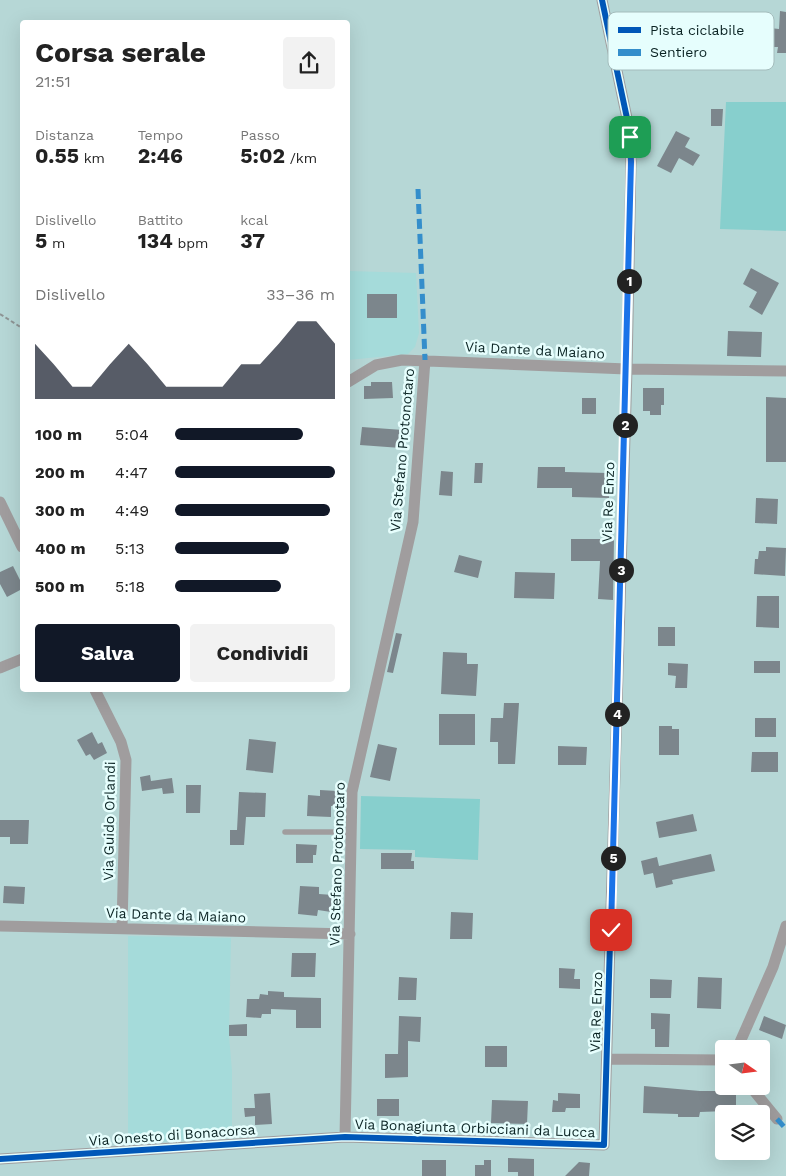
<!DOCTYPE html>
<html lang="it">
<meta charset="utf-8">
<style>
:root{--surface:#fff;--page:#f2f2f2;--text:#222;--muted:#767676;--accent:#111827}
body{margin:0;font-family:"Work Sans",sans-serif;background:var(--page);color:var(--text);height:100vh;display:flex;flex-direction:column;font-size:19px;white-space:nowrap}
*{box-sizing:border-box;margin:0}
p{font-size:16px;color:var(--muted)}
.icon{flex:none;width:28px;height:28px;fill:none;stroke:currentColor;stroke-width:2;stroke-linecap:round;stroke-linejoin:round}
.map{position:relative;flex:1;overflow:hidden}
.details{position:absolute;left:20px;top:20px;width:330px;height:672px;display:flex;flex-direction:column;background:var(--surface);border-radius:5px;box-shadow:0 5px 20px #0002}
.details>*{flex:none}
.needle{width:32px;rotate:104deg}
.buttons{position:absolute;left:715px;top:1040px;display:grid;gap:10px}
.buttons a{display:grid;place-items:center;width:55px;height:55px;border-radius:5px;background:var(--surface);box-shadow:0 5px 20px #0002;font-size:25px}
.pin{position:absolute;display:grid;place-items:center;width:42px;height:42px;color:#fff;margin:-21px;border-radius:10px;box-shadow:0 2px 8px #0006}
.km{position:absolute;width:25px;height:25px;margin:-12px;border-radius:50%;background:#222;color:#fff;font-size:14px;line-height:25px;text-align:center}
.round{display:grid;place-items:center;flex:none;width:52px;height:52px;border-radius:5px;background:var(--page)}
.head{display:flex;align-items:center;justify-content:space-between;height:85px;padding:0 15px}
h1{font-size:28px;font-weight:700;line-height:38px}
.stats{display:grid;grid-template-columns:repeat(3,1fr);gap:8px;height:85px;padding:5px 15px}
.stats div{display:grid;align-content:center}
.stats b{font-size:21px;font-weight:700}
.stats small{font-size:14px;font-weight:400}
.stats p{font-size:14px}
.chart{height:140px;padding:10px 15px}
.chart p{display:flex;justify-content:space-between}
.chart svg{width:100%;height:90px;margin-top:5px;fill:var(--accent);opacity:.7}
.button{display:flex;gap:10px;margin-top:auto;padding:10px 15px}
.button a{flex:1;height:58px;border-radius:5px;background:var(--accent);color:#fff;font-size:20px;font-weight:700;line-height:58px;text-align:center}
.button a+a{background:var(--page);color:var(--text)}
ul{padding:0 15px;list-style:none;font-size:16px}
li{display:grid;grid-template-columns:80px 60px 1fr;align-items:center;height:38px}
li i{height:12px;border-radius:6px;background:var(--accent)}
.map>svg:first-child{display:block}
.built{fill:#a5dbda}
.green{fill:#87cfcd}
.building{fill:#7c868c}
.lines{fill:none;stroke-linecap:round;stroke-linejoin:round}
.path{stroke:#8e9595;stroke-width:2;stroke-dasharray:4 2.5;stroke-linecap:butt}
.service{stroke:#a09d9e;stroke-width:5.5}
.minor{stroke:#a09d9e;stroke-width:11}
.quiet{stroke:#348ecb;stroke-width:5;stroke-dasharray:10 5;stroke-linecap:butt}
.cycleway-casing{stroke:#e6fefd;stroke-width:9}
.cycleway{stroke:#0057b8;stroke-width:6}
.route-casing{stroke:#fff;stroke-width:10}
.route{stroke:#1a73e8;stroke-width:6}
.labels{text-anchor:middle;stroke-width:5;stroke-linejoin:round;paint-order:stroke}
.street-label{font-size:14px;fill:#0a2323;stroke:#e6fefd}
.key{fill:#e6fefd;stroke:#a4bcbc;stroke-width:1}
.key-label{font-size:14px;fill:#0a2323}
</style>
<div class="map">
<svg width="786" height="1176" viewBox="0 0 786 1176">
<rect width="100%" height="100%" fill="#b6d7d6"/>
<!-- built -->
<path class="built" d="M348,271L416,273L419,333L415,347L408,354L348,360Z
M128,936L231,938L229,1036L232,1071V1135L128,1145Z"/>
<!-- green -->
<path class="green" d="M726,102H786V231L720,229Z
M361,796L480,799L478,860L415,857V850L360,849Z"/>
<!-- building -->
<path class="building" d="M780,11L786,12V53H777L778,47H768L770,28L779,29Z
M711,109H723L722,126H711Z
M676,131L690,138L685,147L700,155L693,166L679,158L671,173L657,166Z
M751,268L779,283L762,315L749,307L757,292L743,284Z
M367,294H397V318H367Z
M728,331L762,332L761,357L727,356Z
M371,382H392L393,398L364,399V386H371Z
M643,388H664V405H661V415H650V411H643Z
M766,397L786,398V462H766Z
M582,398H596V414H582Z
M362,427L403,430L401,448L360,445Z
M475,463H483L482,483H474Z
M538,467H565V472L609,473V498L572,497V488H537Z
M441,471L453,472L452,496L439,495Z
M756,498L778,499L777,524L755,523Z
M571,539H614L613,600L598,599L600,561H571Z
M766,547L786,548L785,576L754,574L755,559H758L759,551H766Z
M459,555L482,561L478,578L454,572Z
M13,566L22,584V589L7,597L0,584V572Z
M515,572L555,573L554,599L514,598Z
M757,596H779V628L756,627Z
M658,627H675V646H658Z
M396,633L402,634L393,673L387,672Z
M443,652L467,653V664H478L476,696L441,694Z
M754,661H780V673H754Z
M668,663L688,664L687,688H675L676,676L668,675Z
M504,703H519L515,764H498V742H490L491,718H503Z
M439,714H475V745H439Z
M755,718H776V737H755Z
M659,726H672V729H679V755H659Z
M92,732L98,744L102,742L107,753L94,760L90,754L86,756L77,740Z
M249,739L276,742L273,773L246,770Z
M378,744L397,748L390,781L370,777Z
M558,746L587,747L586,765H558Z
M752,752H778V772H751Z
M150,775L151,781L172,778L174,793L163,794L162,788L142,791L140,777Z
M186,785H201L200,813H186Z
M320,790L337,791L336,806H331V817L307,816L308,795L320,796Z
M239,792L266,793L265,817H246L244,845H230V830H237Z
M693,814L697,831L659,838L656,822Z
M0,820H29L28,844H10V837H0Z
M296,844L317,845L316,855H313V863H296Z
M381,853H412L411,861H414V869H381Z
M711,854L715,871L672,880L673,884L656,888L653,873L644,875L641,861L657,857L659,866Z
M4,886L25,887L24,904L3,903Z
M300,886L319,887V894L333,895L331,912L318,910L317,916L298,914Z
M451,912L473,913L472,939H450Z
M292,953H316L315,977H291Z
M559,968L575,969L574,979H580V989L559,988Z
M399,977L417,978L416,1000H398Z
M698,977L722,978L721,1009L697,1008Z
M650,979L672,980L671,998H650Z
M268,991L284,992V997L321,998V1028H296V1010L271,1009V1014H262L261,1018L246,1017L247,999H259L260,994L268,995Z
M651,1013L670,1014L669,1047H655V1029H651Z
M399,1016L421,1017L420,1042L408,1041V1077L385,1078V1054H398Z
M764,1016L786,1025L782,1039L759,1030Z
M247,1024V1036H229V1025Z
M485,1046H507V1067H485Z
M644,1086L700,1091H736V1107H727V1111L700,1112L699,1117H678V1114L643,1113Z
M270,1093L272,1124L255,1125V1116L245,1117L244,1108H255L254,1094Z
M558,1093L580,1094V1108H566L565,1112H552L553,1100L558,1101Z
M377,1099H399V1116H377Z
M492,1100L528,1101L527,1124L491,1123Z
M508,1158L534,1159V1176H518V1172H508Z
M422,1160H446V1176H422Z
M484,1160H491V1176H475V1165H484Z
M579,1162L590,1163L589,1176H565Z"/>
<g class="lines">
<!-- path -->
<path class="path" d="M0,314L22,328"/>
<!-- service -->
<path class="service" d="M285,832H351"/>
<!-- minor -->
<path class="minor" d="M348,382L376,365L402,360L627,369L786,371
M0,502L22,547
M0,668L22,659
M95,690L121,742L126,760L122,928
M0,926L350,934
M737,1049L773,967L786,926
M607,1059L724,1060
M750,1086L777,1119
M345,1137L352,792L413,522L425,360
M0,1159L345,1137L604,1145L627,369L631,162L628,123L602,0"/>
<!-- quiet -->
<path class="quiet" d="M418,189L425,360
M777,1119L786,1129"/>
<defs>
<path id="cycleway" d="M0,1159L345,1137L604,1145L627,369L631,162L628,123L602,0"/>
</defs>
<!-- cycleway casing -->
<use href="#cycleway" class="cycleway-casing"/>
<!-- cycleway -->
<use href="#cycleway" class="cycleway"/>
</g>
<g class="lines">
<defs>
<path id="route" d="M611,930L631,162L630,137"/>
</defs>
<!-- route casing -->
<use href="#route" class="route-casing"/>
<!-- route -->
<use href="#route" class="route"/>
</g>
<g class="labels">
<!-- street labels -->
<g class="street-label">
<text transform="translate(535 350) rotate(3)" y="5">Via Dante da Maiano</text>
<text transform="translate(402 450) rotate(-85)" y="5">Via Stefano Protonotaro</text>
<text transform="translate(608 502) rotate(-88)" y="5">Via Re Enzo</text>
<text transform="translate(109 821) rotate(-89)" y="5">Via Guido Orlandi</text>
<text transform="translate(337 864) rotate(-88)" y="5">Via Stefano Protonotaro</text>
<text transform="translate(176 915) rotate(2)" y="5">Via Dante da Maiano</text>
<text transform="translate(596 1012) rotate(-88)" y="5">Via Re Enzo</text>
<text transform="translate(475 1128) rotate(2)" y="5">Via Bonagiunta Orbicciani da Lucca</text>
<text transform="translate(172 1135) rotate(-4)" y="5">Via Onesto di Bonacorsa</text>
</g>
</g>
<!-- legend -->
<rect x="608" y="12" width="166" height="58" rx="8" class="key"/>
<rect x="618" y="27" width="23" height="6" fill="#0057b8"/>
<rect x="618" y="49" width="23" height="7" fill="#348ecb"/>
<g class="key-label">
<text x="650" y="35">Pista ciclabile</text>
<text x="650" y="57">Sentiero</text>
</g>
</svg>
<div class="buttons">
<a><svg class="needle" viewBox="-14 -14 28 28"><path d="M0-13l5 13h-10z" fill="#e53935"/><path d="M0 13l5-13h-10z" fill="#767676"/></svg></a>
<a><svg class="icon" aria-label="layers" viewBox="0 0 24 24"><path d="M12 4l9 5-9 5-9-5zM3 14l9 5 9-5"/></svg></a>
</div>
<div class="pin" style="left:630px;top:137px;background:#1e9e55"><svg class="icon" aria-label="arrive" viewBox="0 0 24 24"><path d="M6 21V4h12l-3 4 3 4H6"/></svg></div>
<div class="pin" style="left:611px;top:930px;background:#d93025"><svg class="icon" aria-label="check" viewBox="0 0 24 24"><path d="M5 12l5 5 9-10"/></svg></div>
<b class="km" style="left:629px;top:281px">1</b>
<b class="km" style="left:625px;top:425px">2</b>
<b class="km" style="left:621px;top:570px">3</b>
<b class="km" style="left:617px;top:714px">4</b>
<b class="km" style="left:613px;top:858px">5</b>
<section class="details">
<div class="head"><div><h1>Corsa serale</h1><p>21:51</p></div><a class="round"><svg class="icon" aria-label="share" viewBox="0 0 24 24"><path d="M12 15V3M7 8l5-5 5 5M5 13v7h14v-7"/></svg></a></div>
<div class="stats">
<div><p>Distanza</p><b>0.55<small> km</small></b></div>
<div><p>Tempo</p><b>2:46</b></div>
<div><p>Passo</p><b>5:02<small> /km</small></b></div>
</div>
<div class="stats">
<div><p>Dislivello</p><b>5<small> m</small></b></div>
<div><p>Battito</p><b>134<small> bpm</small></b></div>
<div><p>kcal</p><b>37</b></div>
</div>
<div class="chart"><p><span>Dislivello</span>33–36 m</p>
<svg viewBox="0 0 160 44" preserveAspectRatio="none"><path d="M0 44V17L10 27L20 38L30 38L40 27L50 17L60 27L70 38L80 38L90 38L100 38L110 27L120 27L130 17L140 6L150 6L160 17V44z"/></svg>
</div>
<ul>
<li><b>100 m</b>5:04<i style="width:80%"></i></li>
<li><b>200 m</b>4:47<i style="width:100%"></i></li>
<li><b>300 m</b>4:49<i style="width:97%"></i></li>
<li><b>400 m</b>5:13<i style="width:71%"></i></li>
<li><b>500 m</b>5:18<i style="width:66%"></i></li>
</ul>
<div class="button"><a>Salva</a><a>Condividi</a></div>
</section>
</div>
